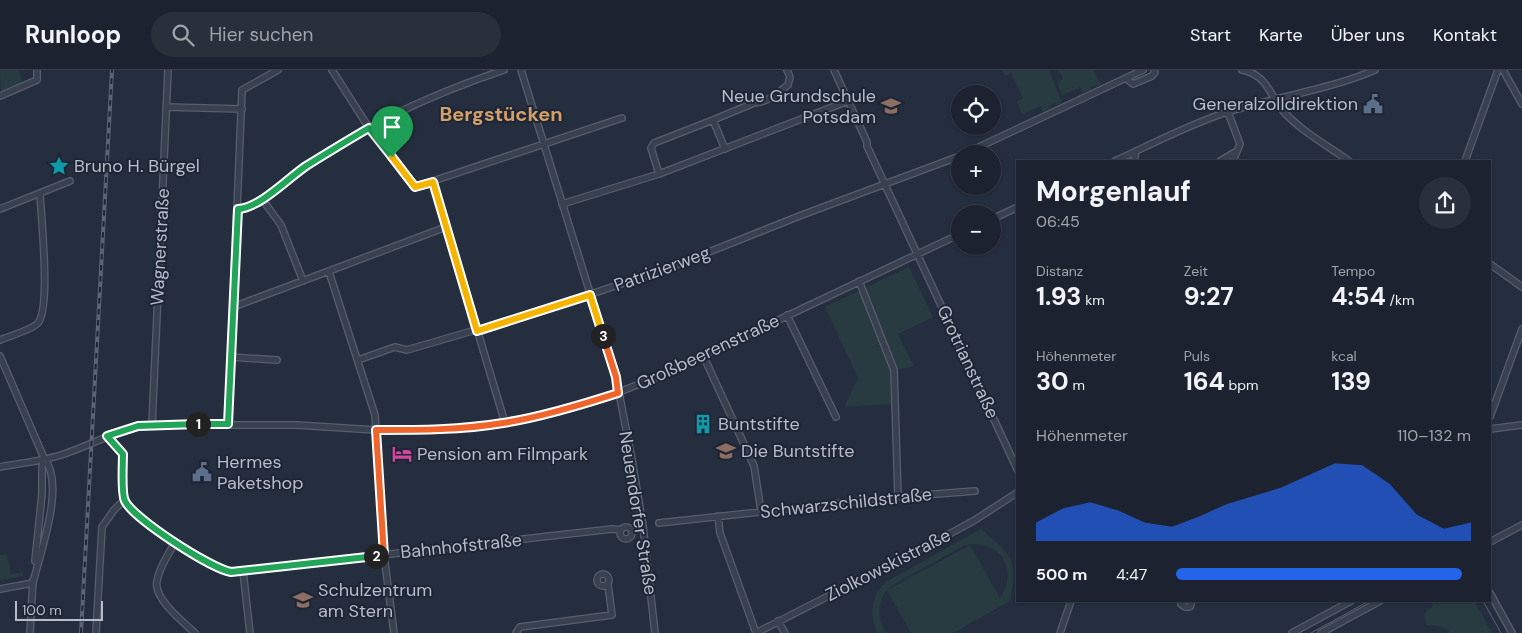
<!DOCTYPE html>
<html lang="de">
<meta charset="utf-8">
<style>
:root{--surface:#1c222f;--page:#292f3b;--text:#f1f3f6;--muted:#a0a4aa;--line:#3a3f4b;--accent:#2563eb}
body{margin:0;font-family:"DM Sans",sans-serif;background:var(--page);color:var(--text);height:100vh;display:flex;flex-direction:column;font-size:19px;white-space:nowrap}
*{box-sizing:border-box;margin:0}
p{font-size:16px;color:var(--muted)}
.icon{flex:none;width:28px;height:28px;fill:none;stroke:currentColor;stroke-width:2;stroke-linecap:round;stroke-linejoin:round}
.map{position:relative;flex:1;overflow:hidden}
.sheet{position:absolute;left:1016px;top:90px;width:475px;height:442px;display:flex;flex-direction:column;background:var(--surface);border-radius:0px;box-shadow:0 1px 4px #0004,0 0 0 1px var(--line)}
.sheet>*{flex:none}
.fabs{position:absolute;left:951px;top:15px;display:grid;gap:10px}
.fabs a{display:grid;place-items:center;width:50px;height:50px;border-radius:50%;background:var(--surface);box-shadow:0 1px 4px #0004,0 0 0 1px var(--line);font-size:25px}
.scale{position:absolute;left:15px;bottom:12px;width:88px;box-sizing:border-box;padding-left:5px;border:2px solid #b6bcca;border-top:0;font-size:14px;line-height:18px;white-space:nowrap;color:#b6bcca;-webkit-text-stroke:4px #1e2535;paint-order:stroke}
.pin{position:absolute;display:grid;place-items:center;width:42px;height:42px;color:#fff;margin:-51px -21px;border-radius:50% 50% 50% 0;rotate:-45deg;box-shadow:0 0 5px #0007}
.pin .icon{rotate:45deg}
.km{position:absolute;width:25px;height:25px;margin:-12px;border-radius:50%;background:#222;color:#fff;font-size:14px;line-height:25px;text-align:center}
.round{display:grid;place-items:center;flex:none;width:52px;height:52px;border-radius:26px;background:var(--page)}
.summary{display:flex;align-items:center;justify-content:space-between;height:85px;padding:0 20px}
h1{font-size:28px;font-weight:700;line-height:38px}
.metrics{display:grid;grid-template-columns:repeat(3,1fr);gap:8px;height:85px;padding:5px 20px}
.metrics div{display:grid;align-content:center}
.metrics b{font-size:25px;font-weight:700}
.metrics small{font-size:14px;font-weight:400}
.metrics p{font-size:14px}
.chart{height:140px;padding:10px 20px}
.chart p{display:flex;justify-content:space-between}
.chart svg{width:100%;height:90px;margin-top:5px;fill:var(--accent);opacity:.7}
ul{padding:0 20px;list-style:none;font-size:16px}
li{display:grid;grid-template-columns:80px 60px 1fr;align-items:center;height:38px}
li i{height:12px;border-radius:6px;background:var(--accent)}
header{display:flex;align-items:center;gap:30px;box-sizing:border-box;height:70px;padding:0 25px;background:var(--surface);border-bottom:1px solid var(--line)}
header strong{font-size:24px}
nav{display:flex;gap:28px;margin-inline-start:auto;font-size:18px}
.search{width:350px;height:45px;background:var(--page);display:flex;align-items:center;gap:12px;box-sizing:border-box;padding:0 18px;border-radius:28px;color:var(--muted);font-size:19px}
.map>svg:first-child{display:block}
.green{fill:#273b40;fill-rule:evenodd}
.lines{fill:none;stroke-linecap:round;stroke-linejoin:round}
.minor-casing{stroke:#575e6d;stroke-width:8}
.minor{stroke:#39404f;stroke-width:5.5}
.tram{stroke:#5b6476;stroke-width:1}
.rail-casing{stroke:#5b6476;stroke-width:4}
.rail{stroke:#1e2535;stroke-width:2;stroke-dasharray:5.5;stroke-linecap:butt}
.split-1-casing{stroke:#fff;stroke-width:10}
.split-2-casing{stroke:#fff;stroke-width:10}
.split-3-casing{stroke:#fff;stroke-width:10}
.split-4-casing{stroke:#fff;stroke-width:10}
.split-1{stroke:#22a559;stroke-width:6}
.split-2{stroke:#22a559;stroke-width:6}
.split-3{stroke:#f0652b;stroke-width:6}
.split-4{stroke:#f5b400;stroke-width:6}
.labels{text-anchor:middle;stroke-width:4;stroke-linejoin:round;paint-order:stroke}
.poi-label{font-size:18px;fill:#b6bcca;stroke:#1e2535;text-anchor:start}
.street-label{font-size:18px;fill:#b6bcca;stroke:#1e2535}
.quarter-label{font-size:20px;font-weight:bold;fill:#d5a066;stroke:#1e2535}
</style>
<header>
<strong>Runloop</strong>
<div class="search"><svg class="icon" aria-label="search" viewBox="0 0 24 24"><circle cx="10" cy="10" r="6"/><path d="M15 15l6 6"/></svg>Hier suchen</div>
<nav><a>Start</a><a>Karte</a><a>Über uns</a><a>Kontakt</a></nav>
</header>
<div class="map">
<svg width="1522" height="563" viewBox="0 0 1522 563">
<rect width="100%" height="100%" fill="#252e3f"/>
<!-- green -->
<path class="green" d="M0,0H18L23,12L1,22Z
M1002,0H1049L1062,33L1057,35L1055,33L1050,36V38L1043,42L1040,36L1022,45L1017,32L1023,28L1011,3L1005,6Z
M1059,0H1094L1101,15L1090,17L1091,19L1083,23L1080,17L1062,26L1057,12L1063,9Z
M909,197L933,247L898,264L914,296L892,301V334L844,337L858,308L825,237Z
M981,459C1012,486 1018,488 1010,531L953,563H911L887,520C877,533 876,550 887,563H878C868,545 871,526 886,512ZM971,474C1003,472 1018,502 1000,528L970,475L887,520L893,515L963,476Z
M7,484L11,504L23,502V506L0,510V485Z
M1431,531H1474L1492,563H1449V561L1439,556L1426,555L1424,544L1433,536Z"/>
<g class="lines">
<defs>
<path id="minor" d="M332,0L369,58L415,117L622,48
M521,0L616,307L632,390L643,456L655,563
M834,0L867,72V76L1018,401
M1242,0C1268,5 1269,25 1284,42C1301,61 1328,76 1349,91
M1503,0L1522,34
M1126,8L1133,14L1152,6L1155,2L1154,0
M0,26L37,10V0
M166,37L242,39
M1228,42L1240,74L1233,91
M713,50L754,33C767,33 779,22 788,15L790,7L787,0
M964,84L1143,0
M1115,91C1152,74 1188,55 1227,42C1276,27 1328,20 1375,0
M1134,91L1136,81
M1220,91L1237,81
M1465,91L1498,0
M659,104L651,78L654,73L713,50L725,79
M433,112L505,353
M40,123L70,111
M262,129L281,155L303,211
M562,134L659,104L848,31
M0,139L40,123C41,146 51,238 38,253C32,260 9,266 0,270
M238,139C257,138 283,113 299,102C361,56 432,24 504,0
M992,149L1018,137
M1490,194L1522,217
M329,202L375,345L384,485L394,563
M859,211L894,300L898,427
M233,237L446,157
M787,245L836,347
M703,285L754,396L761,441
M0,286L44,388C66,415 40,482 33,513
M230,287L277,290
M358,290L395,277L407,280L472,261H482L671,197L802,145L960,86
M1490,347L1522,259
M228,354L242,20L278,0
M152,355L168,0
M1490,359L1522,355
M107,366L123,384C123,394 121,424 125,431C134,449 210,498 231,502L612,459L621,460
M0,397C21,393 44,391 64,384C94,374 120,358 152,355H296L376,360H431L490,355L542,345L601,329L660,306L960,164
M718,446L720,463L756,563
M659,453L898,427L975,421
M620 463a6 6 0 1 1 12 0a6 6 0 1 1-12 0Z
M175,472C169,484 159,497 157,511C153,528 183,552 195,563
M1490,472L1522,455
M35,491L42,424V397L44,388
M243,501L250,563
M597 510a6 6 0 1 1 12 0a6 6 0 1 1-12 0Z
M0,519L33,513
M1490,523L1512,563
M1182,531L1181,534L1185,537H1190L1192,531
M778,551L785,563
M30,563L33,510
M96,563L102,457L114,440L124,430
M516,563L520,557L612,545L608,515
M756,563L942,468L975,450L1018,422
M1060,563L1071,531
M1292,563L1351,531
M1321,563L1380,531"/>
</defs>
<!-- minor casing -->
<use href="#minor" class="minor-casing"/>
<!-- minor -->
<use href="#minor" class="minor"/>
<!-- tram -->
<path class="tram" d="M1483,531L1501,563
M1311,563L1369,531"/>
<defs>
<path id="rail" d="M81,563L112,0"/>
</defs>
<!-- rail casing -->
<use href="#rail" class="rail-casing"/>
<!-- rail -->
<use href="#rail" class="rail"/>
</g>
<g class="lines">
<defs>
<path id="split-1" d="M198,354H228L238,139C261,137 287,109 306,96C327,83 348,70 369,58L392,87"/>
<path id="split-2" d="M198,354L138,356L107,366L123,384C123,394 121,423 125,431C134,449 210,498 231,502L376,486"/>
<path id="split-3" d="M376,486L384,485L376,360C419,360 461,360 503,353C542,347 581,335 618,323L616,307L603,266"/>
<path id="split-4" d="M392,87L415,117L433,112L477,261L590,225L603,266"/>
</defs>
<!-- split-1 casing -->
<use href="#split-1" class="split-1-casing"/>
<!-- split-2 casing -->
<use href="#split-2" class="split-2-casing"/>
<!-- split-3 casing -->
<use href="#split-3" class="split-3-casing"/>
<!-- split-4 casing -->
<use href="#split-4" class="split-4-casing"/>
<!-- split-1 -->
<use href="#split-1" class="split-1"/>
<!-- split-2 -->
<use href="#split-2" class="split-2"/>
<!-- split-3 -->
<use href="#split-3" class="split-3"/>
<!-- split-4 -->
<use href="#split-4" class="split-4"/>
</g>
<!-- icons -->
<defs>
<symbol id="civic-bare" viewBox="-9 -9 18 18"><path d="M-.6-6.5H3V-4.5H.6V-3L4-1V1h2V6H-6V1h2V-1L-.6-3ZM-1.2 2.5V6h2.4V2.5Z" fill="#5c6f8a" stroke="#1e2535" stroke-width="2.5" paint-order="stroke"/></symbol>
<symbol id="school-bare" viewBox="-9 -9 18 18"><path d="M0-5L7-2L0 1L-7-2ZM-4 1L0 2.5L4 1V4Q0 6-4 4Z" fill="#8d6e63" stroke="#1e2535" stroke-width="2.5" paint-order="stroke"/></symbol>
<symbol id="sight-bare" viewBox="-9 -9 18 18"><path d="M0-6L1.8-2.2L6-1.7L2.9 1.2L3.7 5.4L0 3.3L-3.7 5.4L-2.9 1.2L-6-1.7L-1.8-2.2Z" fill="#0f9aa8" stroke="#1e2535" stroke-width="2.5" paint-order="stroke"/></symbol>
<symbol id="building-bare" viewBox="-9 -9 18 18"><path d="M-4-6H4V6H1V3H-1V6H-4ZM-2.5-4.3h1.7v1.8h-1.7ZM.8-4.3h1.7v1.8H.8ZM-2.5-1h1.7V.8h-1.7ZM.8-1h1.7V.8H.8Z" fill="#0f9aa8" stroke="#1e2535" stroke-width="2.5" paint-order="stroke"/></symbol>
<symbol id="hotel-bare" viewBox="-9 -9 18 18"><path d="M-6-4.5h1.5V1H6V5H4.5V3h-9V5H-6ZM-4 0a1.8 1.8 0 1 1 3.6 0ZM.5 0V-2.5h3Q6-2.5 6 0Z" fill="#d1479c" stroke="#1e2535" stroke-width="2.5" paint-order="stroke"/></symbol>
</defs>
<g fill-rule="evenodd">
<use href="#civic-bare" x="1359" y="20" width="28" height="28"/>
<use href="#school-bare" x="877" y="22" width="28" height="28"/>
<use href="#sight-bare" x="45" y="82" width="28" height="28"/>
<use href="#building-bare" x="689" y="340" width="28" height="28"/>
<use href="#school-bare" x="712" y="367" width="28" height="28"/>
<use href="#hotel-bare" x="388" y="370" width="28" height="28"/>
<use href="#civic-bare" x="188" y="388" width="28" height="28"/>
<use href="#school-bare" x="289" y="516" width="28" height="28"/>
</g>
<g class="labels">
<!-- poi labels -->
<g class="poi-label">
<text x="876" y="32" text-anchor="end">Neue Grundschule<tspan x="876" dy="21">Potsdam</tspan></text>
<text x="1358" y="40" text-anchor="end">Generalzolldirektion</text>
<text x="74" y="102">Bruno H. Bürgel</text>
<text x="718" y="360">Buntstifte</text>
<text x="741" y="387">Die Buntstifte</text>
<text x="417" y="390">Pension am Filmpark</text>
<text x="217" y="398">Hermes<tspan x="217" dy="21">Paketshop</tspan></text>
<text x="318" y="526">Schulzentrum<tspan x="318" dy="21">am Stern</tspan></text>
</g>
<!-- street labels -->
<g class="street-label">
<text transform="translate(160 177) rotate(-87)" y="6">Wagnerstraße</text>
<text transform="translate(662 199) rotate(-20)" y="6">Patrizierweg</text>
<text transform="translate(708 282) rotate(-25)" y="6">Großbeerenstraße</text>
<text transform="translate(968 292) rotate(65)" y="6">Grotrianstraße</text>
<text transform="translate(846 433) rotate(-6)" y="6">Schwarzschildstraße</text>
<text transform="translate(638 443) rotate(81)" y="6">Neuendorfer Straße</text>
<text transform="translate(461 476) rotate(-6)" y="6">Bahnhofstraße</text>
<text transform="translate(888 495) rotate(-27)" y="6">Ziolkowskistraße</text>
</g>
<!-- quarter labels -->
<g class="quarter-label">
<text x="501" y="51">Bergstücken</text>
</g>
</g>
</svg>
<div class="fabs">
<a><svg class="icon" aria-label="locate" viewBox="0 0 24 24"><circle cx="12" cy="12" r="6"/><path d="M12 2v4M12 18v4M2 12h4M18 12h4"/></svg></a>
<a>+</a>
<a>−</a>
</div>
<div class="scale">100 m</div>
<div class="pin" style="left:392px;top:87px;background:#1e9e55"><svg class="icon" aria-label="arrive" viewBox="0 0 24 24"><path d="M6 21V4h12l-3 4 3 4H6"/></svg></div>
<b class="km" style="left:198px;top:354px">1</b>
<b class="km" style="left:376px;top:486px">2</b>
<b class="km" style="left:603px;top:266px">3</b>
<section class="sheet">
<div class="summary"><div><h1>Morgenlauf</h1><p>06:45</p></div><a class="round"><svg class="icon" aria-label="share" viewBox="0 0 24 24"><path d="M12 15V3M7 8l5-5 5 5M5 13v7h14v-7"/></svg></a></div>
<div class="metrics">
<div><p>Distanz</p><b>1.93<small> km</small></b></div>
<div><p>Zeit</p><b>9:27</b></div>
<div><p>Tempo</p><b>4:54<small> /km</small></b></div>
</div>
<div class="metrics">
<div><p>Höhenmeter</p><b>30<small> m</small></b></div>
<div><p>Puls</p><b>164<small> bpm</small></b></div>
<div><p>kcal</p><b>139</b></div>
</div>
<div class="chart"><p><span>Höhenmeter</span>110–132 m</p>
<svg viewBox="0 0 160 44" preserveAspectRatio="none"><path d="M0 44V35L10 28L20 25L30 29L40 35L50 37L60 32L70 26L80 22L90 18L100 12L110 6L120 7L130 16L140 31L150 38L160 35V44z"/></svg>
</div>
<ul>
<li><b>500 m</b>4:47<i style="width:97%"></i></li>
</ul>
</section>
</div>
